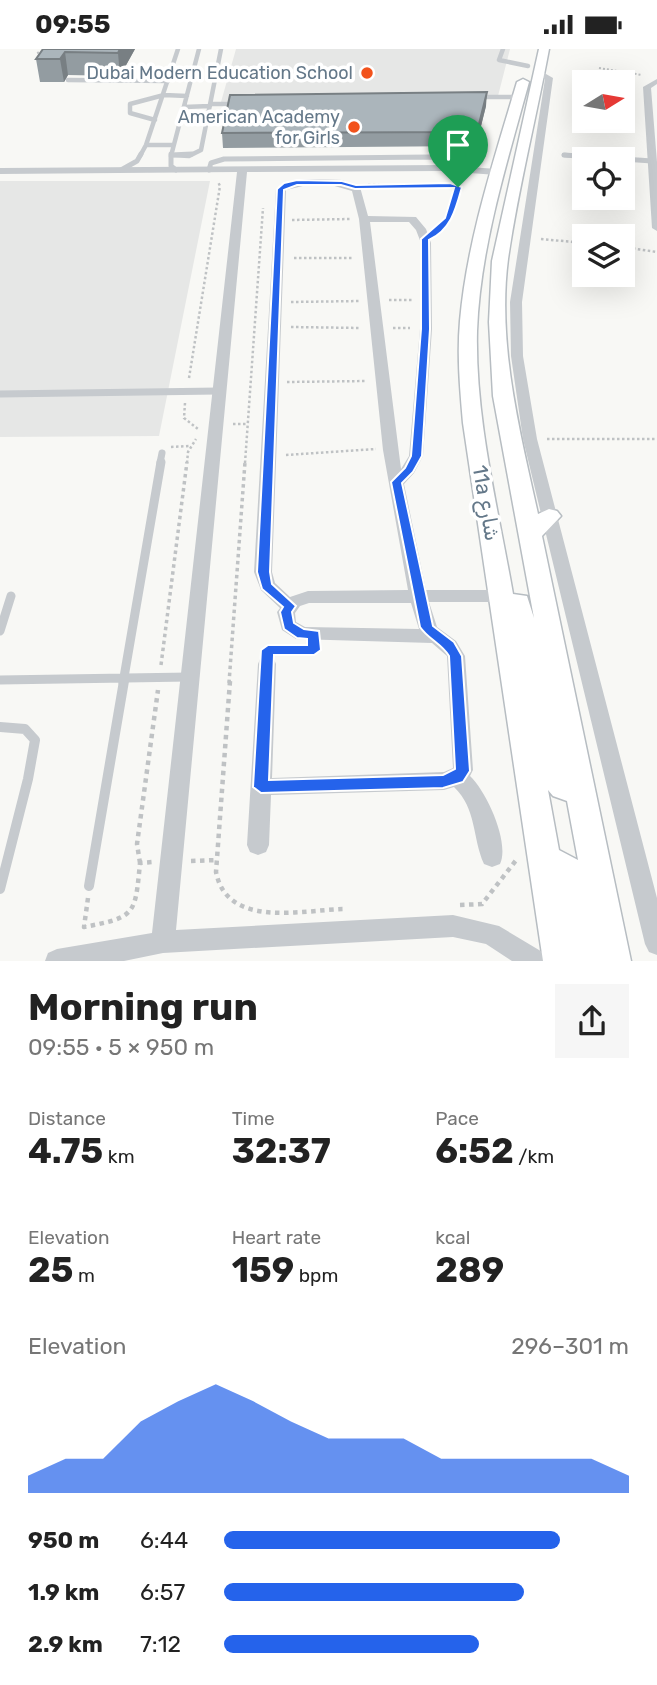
<!DOCTYPE html>
<meta charset="utf-8">
<style>
:root{--surface:#fff;--page:#f6f6f6;--text:#222;--muted:#767676;--accent:#2563eb}
body{margin:0;font-family:Rubik,Cairo,sans-serif;background:var(--page);color:var(--text);height:100vh;display:flex;flex-direction:column;font-size:26px;white-space:nowrap}
*{box-sizing:border-box;margin:0}
p{font-size:23px;color:var(--muted)}
.icon{flex:none;width:38px;height:38px;fill:none;stroke:currentColor;stroke-width:2;stroke-linecap:round;stroke-linejoin:round}
.map{position:relative;height:912px;overflow:hidden}
.drawer{display:flex;flex-direction:column;background:var(--surface);flex:1}
.drawer>*{flex:none}
.needle{width:46px;rotate:79deg}
.buttons{position:absolute;left:572px;top:21px;display:grid;gap:14px}
.buttons a{display:grid;place-items:center;width:63px;height:63px;border-radius:0px;background:var(--surface);box-shadow:0 7px 28px #0002;font-size:35px}
.pin{position:absolute;display:grid;place-items:center;width:60px;height:60px;color:#fff;margin:-72px -30px;border-radius:50% 50% 50% 0;rotate:-45deg;box-shadow:0 0 7px #0007}
.pin .icon{rotate:45deg}
.round{display:grid;place-items:center;flex:none;width:74px;height:74px;border-radius:0px;background:var(--page)}
.headline{display:flex;align-items:center;justify-content:space-between;height:119px;padding:0 28px}
h1{font-size:38px;font-weight:700;line-height:52px}
.stats{display:grid;grid-template-columns:repeat(3,1fr);gap:10px;height:119px;padding:7px 28px}
.stats div{display:grid;align-content:center}
.stats b{font-size:35px;font-weight:700}
.stats small{font-size:19px;font-weight:400}
.stats p{font-size:19px}
.chart{height:196px;padding:14px 28px}
.chart p{display:flex;justify-content:space-between}
.chart svg{width:100%;height:126px;margin-top:7px;fill:var(--accent);opacity:.7}
ul{padding:0 28px;list-style:none;font-size:23px}
li{display:grid;grid-template-columns:112px 84px 1fr;align-items:center;height:52px}
li i{height:18px;border-radius:9px;background:var(--accent)}
.status{display:flex;justify-content:space-between;align-items:center;height:49px;padding:0 35px;background:var(--surface);direction:ltr}
.status svg{height:19px;fill:currentColor}
.map>svg:first-child{display:block}
.built{fill:#e6e7e6}
.lines{fill:none;stroke-linecap:round;stroke-linejoin:round}
.secondary-casing{stroke:#b7bdc2;stroke-width:3}
.path-far3{stroke:#bfc2c4;stroke-width:2;stroke-dasharray:2 2;stroke-linecap:butt}
.path-far2{stroke:#bfc2c4;stroke-width:2.5;stroke-dasharray:2.5 2.5;stroke-linecap:butt}
.path-far1{stroke:#bfc2c4;stroke-width:3.5;stroke-dasharray:3.5 3.5;stroke-linecap:butt}
.path{stroke:#bfc2c4;stroke-width:4.5;stroke-dasharray:4.5 4.5;stroke-linecap:butt}
.lane-far4{stroke:#c6cace;stroke-width:4.5}
.lane-far3{stroke:#c6cace;stroke-width:5}
.lane-far2{stroke:#c6cace;stroke-width:7}
.lane-far1{stroke:#c6cace;stroke-width:9}
.lane{stroke:#c6cace;stroke-width:10}
.street{fill:#c6cace;fill-rule:evenodd}
.secondary{fill:#fff;fill-rule:evenodd}
.wall{fill:#939ca1}
.shaded-wall{fill:#787f83}
.building{fill:#abb5bb;stroke:#787f83;stroke-width:2}
.route{fill:#2563eb;stroke:#fff;stroke-width:2;fill-rule:evenodd}
.poi-dot{fill:#f2521b;stroke:#fff;stroke-width:2.5}
.labels{text-anchor:middle;stroke-width:7;stroke-linejoin:round;paint-order:stroke}
.far-poi-label{font-size:18px;fill:#647889;stroke:#fff;text-anchor:end}
.street-label{font-size:21px;fill:#647889;stroke:#fff}
</style>
<div class="status"><b>09:55</b><svg viewBox="0 0 49 12"><path d="M0 12V9h3v3zM5 12V6h3v6zM10 12V3h3v9zM15 12V0h3v12zM26 1h20v11H26zM47 4h2v5h-2z"/></svg></div>
<div class="map">
<svg width="657" height="912" viewBox="0 0 657 912">
<rect width="100%" height="100%" fill="#f8f8f5"/>
<!-- built -->
<path class="built" d="M236,0H510L498,47L221,53Z
M0,132H210L159,387L0,388Z"/>
<g class="lines">
<defs>
<path id="secondary" d="M539,0H549C536,70 518,140 508,210C497,295 520,383 538,465L549,460L557,462L561,467L542,487L631,912H543L463,374C460,340 457,306 460,272C467,191 494,111 517,33L523,30L529,33C507,114 480,198 477,282C475,370 498,459 513,545L527,547L534,569L493,347L489,273L492,212ZM548,741L553,747L567,752L578,811L559,801Z"/>
</defs>
<!-- secondary casing -->
<use href="#secondary" class="secondary-casing"/>
<!-- path-far3 -->
<path class="path-far3" d="M37,4L50,0
M599,19L642,26"/>
<!-- path-far2 -->
<path class="path-far2" d="M368,136L456,137L458,139L449,170L436,183
M292,171L351,170
M541,190L584,194
M623,198L657,203
M294,209H353
M389,251H413
M291,253L360,252
M291,278L361,279
M393,279H410
M189,329L220,137L218,133
M287,333L367,332
M185,354L184,369L198,380
M233,375H248
M547,390H657
M171,398L190,397
M286,406L376,400
M187,414L188,403L196,390
M245,414L263,159"/>
<!-- path-far1 -->
<path class="path-far1" d="M276,601H296
M161,616L187,413
M229,634L245,413"/>
<!-- path -->
<path class="path" d="M230,632L216,823C227,880 302,861 344,860
M191,812L217,811
M140,814L137,795L158,641
M88,849L84,878C136,868 135,866 140,814L152,813
M460,856L482,855L517,810"/>
<!-- lane-far4 -->
<path class="lane-far4" d="M503,0L499,11L528,17
M68,31L168,32
M477,48H519
M211,55H237
M184,58L210,57
M155,71L130,64V55L164,46L187,47
M146,96H173
M171,106L189,107L201,101L221,0
M564,106L580,107
M140,107L146,96L178,0
M171,107L199,0"/>
<!-- lane-far3 -->
<path class="lane-far3" d="M171,105V117L176,121
M171,106L192,105
M564,106L621,110
M623,110L652,112
M121,121L137,112L141,105
M209,121L211,114L224,110L430,108L448,111L452,119"/>
<!-- lane-far2 -->
<path class="lane-far2" d="M0,345L218,342
M160,414L162,404"/>
<!-- lane-far1 -->
<path class="lane-far1" d="M0,582L11,547
M0,631L189,628
M123,634L161,413"/>
<!-- lane -->
<path class="lane" d="M0,678L25,680L35,691L28,730L0,840
M89,837L124,632"/>
<!-- street -->
<path class="street" d="M539,21L553,29L522,253L523,307L537,390L657,849V906L649,903L645,895L523,390L511,307L510,253L545,30L535,23Z
M657,30V35L651,39L657,113V182L652,179L643,38Z
M442,116L497,120L502,123L497,126L442,122L247,123L176,881L453,866L499,877L544,904L547,912H512L486,895L453,888L163,904L124,912H45L48,904L57,900L152,884L237,123L0,125V119Z
M319,130L342,131L360,138L368,167L416,168L426,180L431,194L432,280L423,407L414,424L404,435L426,541H502L508,543L511,547L508,551L502,553H429L437,578L456,592L465,607L473,721L470,727C487,743 510,794 500,815L492,818L484,815C472,788 477,760 454,738L444,741L271,746L269,796L266,803L258,806L250,803L247,796L258,615L260,610L267,608L274,610L276,615L272,729L444,723L453,719L447,607L432,594L296,590L282,581L277,563L280,559L261,541L254,523L276,140C288,130 304,130 319,130ZM307,136H331L352,142L359,170L383,401L408,541L308,542L290,548L275,534L272,523L286,141ZM370,173H409L416,181L421,194L420,280L409,407L401,420ZM309,554H411L419,580L305,578L296,573L295,564L300,557Z"/>
<!-- secondary -->
<use href="#secondary" class="secondary"/>
</g>
<!-- wall -->
<path class="wall" d="M43,0H135L120,27L68,26L64,33H40L36,10Z
M486,57L476,97L223,99L222,84Z"/>
<!-- shaded-wall -->
<path class="shaded-wall" d="M120,0H135L120,27L118,4Z
M65,3L68,26L64,33L60,10Z
M487,43L486,57L476,97L477,83Z"/>
<!-- building -->
<path class="building" d="M43,0H120L118,4L65,3L60,10H36Z
M487,43L477,83L222,84L230,46Z"/>
<!-- route -->
<path class="route" d="M297,131L342,132L356,136L450,134L462,138C456,160 451,181 429,191L430,280L422,407L413,423L402,434L433,577L454,593L462,607L470,722L463,733L443,739L261,744L253,738L261,601L268,596H307V590L297,589L284,580L280,563L283,558L262,540L257,523L277,140L284,134ZM297,136H341L355,140L454,139L445,169L421,190V280L411,407L405,419L391,433L420,578C428,590 442,595 449,607L455,720L443,726L269,731L274,606H314L321,601L319,582L304,580L294,574L292,563L296,557L272,535L270,523L284,141Z"/>
<!-- markers -->
<g class="poi-dot">
<circle cx="367" cy="24" r="7"/>
<circle cx="354" cy="78" r="7"/>
</g>
<g class="labels">
<!-- far-poi labels -->
<g class="far-poi-label">
<text x="353" y="30">Dubai Modern Education School</text>
<text x="340" y="74">American Academy<tspan x="340" dy="21">for Girls</tspan></text>
</g>
<!-- street labels -->
<g class="street-label">
<text transform="translate(486 454) rotate(80)" y="7">11a شارع</text>
</g>
</g>
</svg>
<div class="buttons">
<a><svg class="needle" viewBox="-14 -14 28 28"><path d="M0-13l5 13h-10z" fill="#e53935"/><path d="M0 13l5-13h-10z" fill="#767676"/></svg></a>
<a><svg class="icon" aria-label="locate" viewBox="0 0 24 24"><circle cx="12" cy="12" r="6"/><path d="M12 2v4M12 18v4M2 12h4M18 12h4"/></svg></a>
<a><svg class="icon" aria-label="layers" viewBox="0 0 24 24"><path d="M12 4l9 5-9 5-9-5zM3 14l9 5 9-5"/></svg></a>
</div>
<div class="pin" style="left:458px;top:138px;background:#1e9e55"><svg class="icon" aria-label="arrive" viewBox="0 0 24 24"><path d="M6 21V4h12l-3 4 3 4H6"/></svg></div>
</div>
<section class="drawer">
<div class="headline"><div><h1>Morning run</h1><p>09:55 · 5 × 950 m</p></div><a class="round"><svg class="icon" aria-label="share" viewBox="0 0 24 24"><path d="M12 15V3M7 8l5-5 5 5M5 13v7h14v-7"/></svg></a></div>
<div class="stats">
<div><p>Distance</p><b>4.75<small> km</small></b></div>
<div><p>Time</p><b>32:37</b></div>
<div><p>Pace</p><b>6:52<small> /km</small></b></div>
</div>
<div class="stats">
<div><p>Elevation</p><b>25<small> m</small></b></div>
<div><p>Heart rate</p><b>159<small> bpm</small></b></div>
<div><p>kcal</p><b>289</b></div>
</div>
<div class="chart"><p><span>Elevation</span>296–301 m</p>
<svg viewBox="0 0 160 44" preserveAspectRatio="none"><path d="M0 44V38L10 32L20 32L30 19L40 12L50 6L60 12L70 19L80 25L90 25L100 25L110 32L120 32L130 32L140 32L150 32L160 38V44z"/></svg>
</div>
<ul>
<li><b>950 m</b>6:44<i style="width:83%"></i></li>
<li><b>1.9 km</b>6:57<i style="width:74%"></i></li>
<li><b>2.9 km</b>7:12<i style="width:63%"></i></li>
</ul>
</section>
